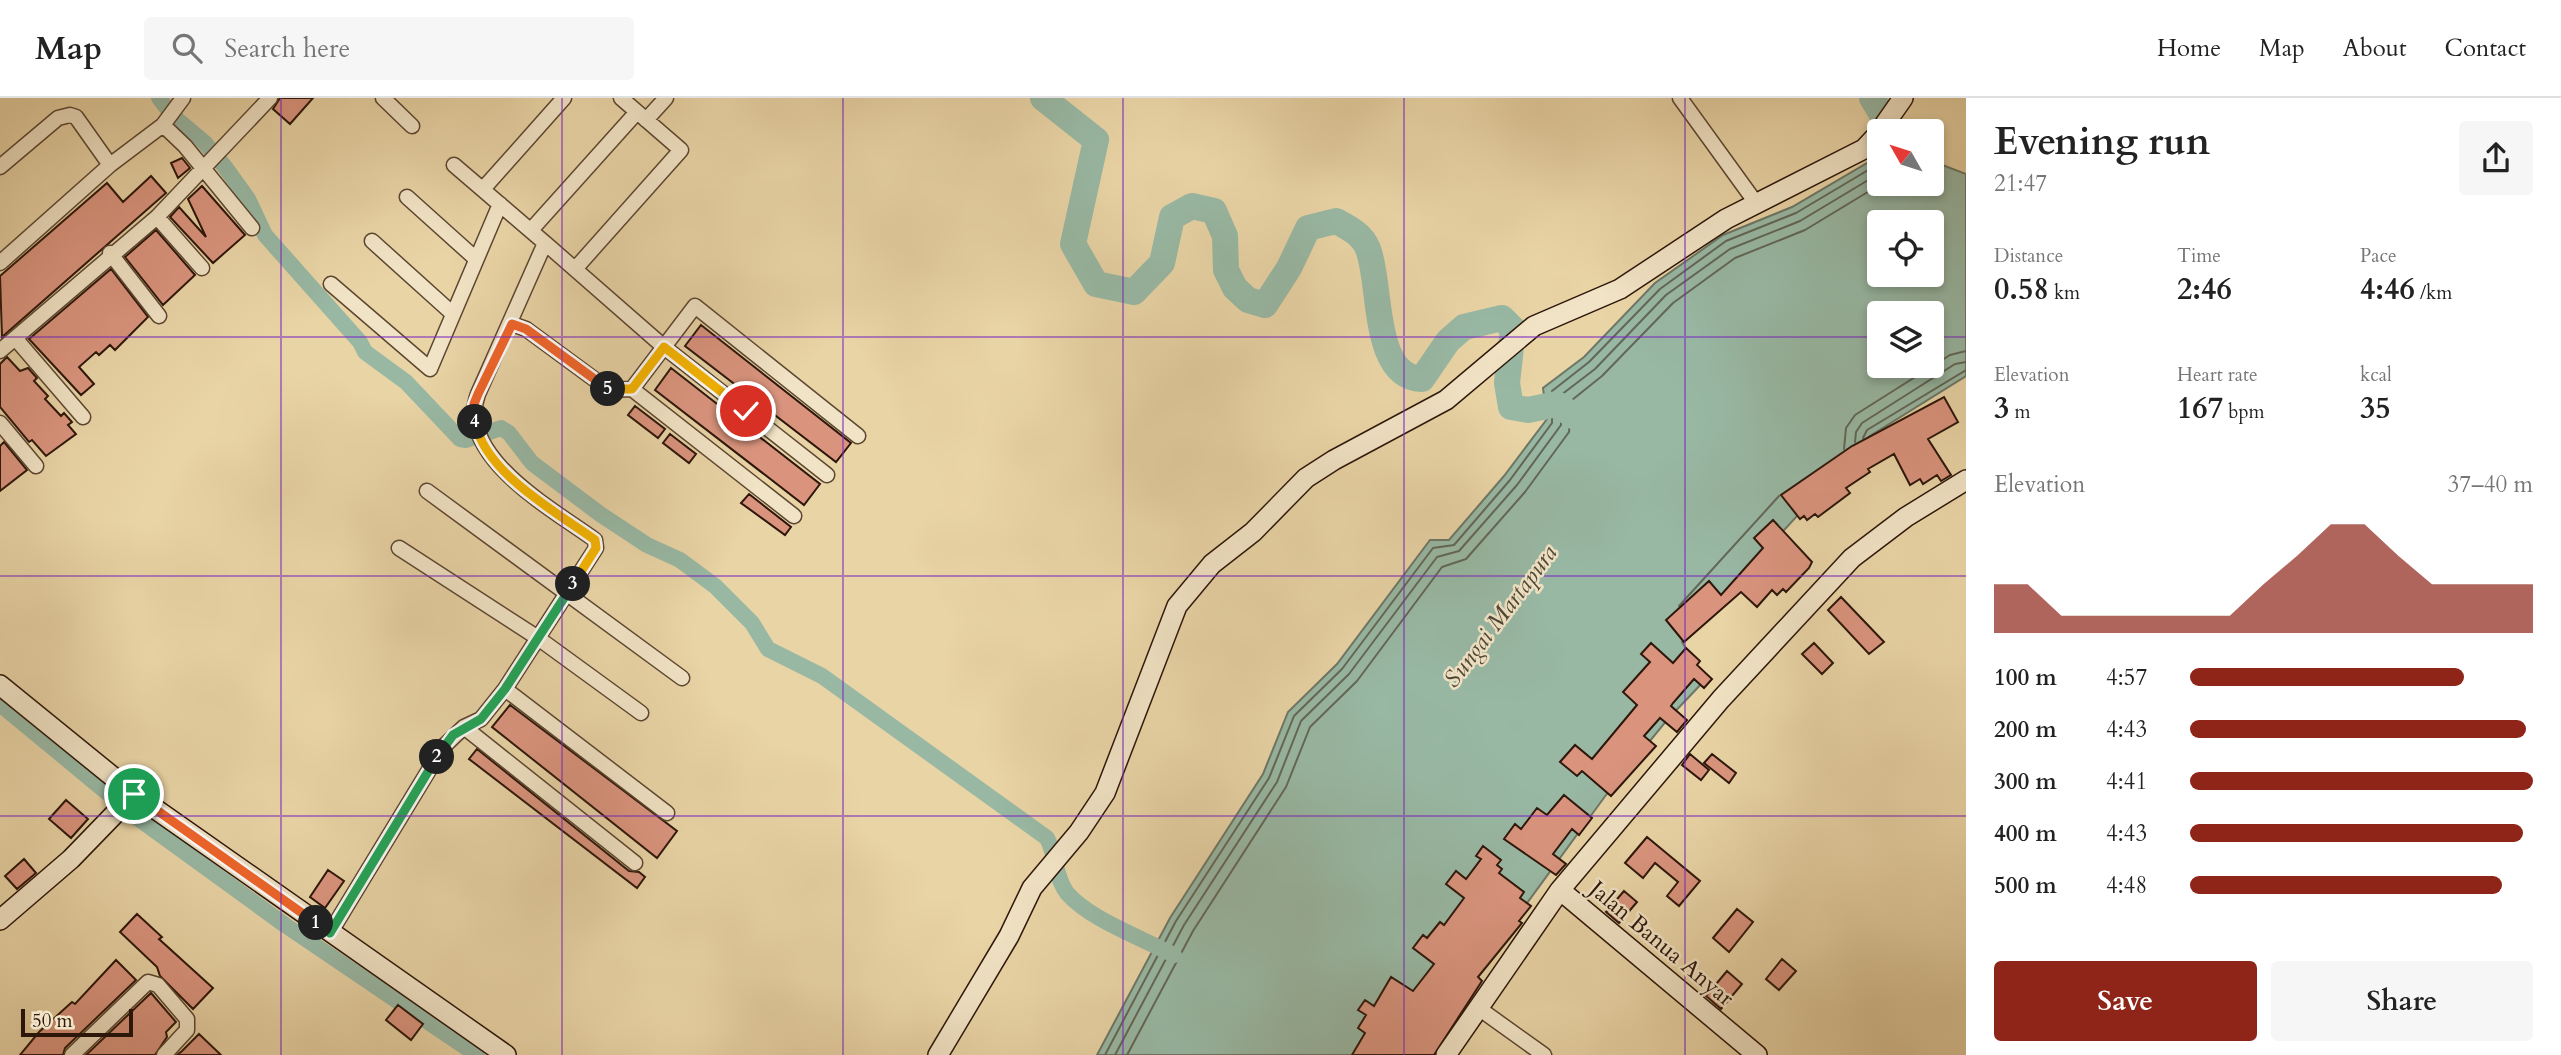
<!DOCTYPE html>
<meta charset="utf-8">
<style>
:root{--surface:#fff;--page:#f6f6f6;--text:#222;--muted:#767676;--line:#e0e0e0;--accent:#8f2418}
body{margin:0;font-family:Cardo,serif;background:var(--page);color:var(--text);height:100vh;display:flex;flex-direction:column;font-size:26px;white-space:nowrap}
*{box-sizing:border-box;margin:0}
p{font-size:23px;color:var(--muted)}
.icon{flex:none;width:38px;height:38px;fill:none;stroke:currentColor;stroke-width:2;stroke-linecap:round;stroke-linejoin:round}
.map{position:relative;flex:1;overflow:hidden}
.sheet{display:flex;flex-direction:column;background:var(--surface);width:595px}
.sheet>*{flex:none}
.needle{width:46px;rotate:309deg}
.buttons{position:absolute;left:1867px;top:21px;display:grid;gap:14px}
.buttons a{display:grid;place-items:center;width:77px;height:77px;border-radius:7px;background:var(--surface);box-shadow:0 4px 10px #0003;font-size:35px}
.scale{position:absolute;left:21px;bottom:18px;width:112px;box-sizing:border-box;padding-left:7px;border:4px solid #2d160a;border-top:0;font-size:19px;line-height:24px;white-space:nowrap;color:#2d160a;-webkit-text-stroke:5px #f1e3c5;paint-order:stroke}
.pin{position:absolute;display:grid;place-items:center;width:60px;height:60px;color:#fff;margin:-30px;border:4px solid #fff;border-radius:50%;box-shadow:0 2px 7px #0007}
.km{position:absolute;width:35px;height:35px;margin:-18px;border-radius:50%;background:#222;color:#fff;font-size:19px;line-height:35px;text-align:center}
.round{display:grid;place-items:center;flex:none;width:74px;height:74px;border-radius:7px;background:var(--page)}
.overview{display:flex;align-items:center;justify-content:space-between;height:119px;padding:0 28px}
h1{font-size:38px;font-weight:700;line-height:52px}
.figures{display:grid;grid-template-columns:repeat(3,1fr);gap:10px;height:119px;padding:7px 28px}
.figures div{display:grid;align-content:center}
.figures b{font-size:30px;font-weight:700}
.figures small{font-size:19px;font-weight:400}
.figures p{font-size:19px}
.chart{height:196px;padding:14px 28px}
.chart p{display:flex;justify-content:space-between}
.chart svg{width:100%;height:126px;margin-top:7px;fill:var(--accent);opacity:.7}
.primary-button{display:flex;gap:14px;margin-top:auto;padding:14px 28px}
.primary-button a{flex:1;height:80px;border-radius:7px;background:var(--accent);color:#fff;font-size:28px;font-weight:700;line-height:80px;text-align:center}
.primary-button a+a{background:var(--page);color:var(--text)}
ul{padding:0 28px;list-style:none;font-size:23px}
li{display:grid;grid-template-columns:112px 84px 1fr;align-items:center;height:52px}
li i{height:18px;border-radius:9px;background:var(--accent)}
header{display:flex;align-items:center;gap:42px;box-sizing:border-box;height:98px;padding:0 35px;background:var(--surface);border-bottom:2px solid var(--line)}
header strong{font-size:33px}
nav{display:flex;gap:38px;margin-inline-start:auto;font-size:24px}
.search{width:490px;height:63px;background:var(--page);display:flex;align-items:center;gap:18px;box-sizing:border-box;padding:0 24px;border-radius:7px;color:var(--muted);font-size:26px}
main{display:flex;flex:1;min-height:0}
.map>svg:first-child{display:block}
.water{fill:#98b8a4;stroke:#6d7766;stroke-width:2;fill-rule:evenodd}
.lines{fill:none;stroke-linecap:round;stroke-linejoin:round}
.shore{stroke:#626757;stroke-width:2}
.canal{stroke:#98b8a4;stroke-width:16}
.river{stroke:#98b8a4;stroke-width:26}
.building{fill:#da947e;stroke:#2d160a;stroke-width:2}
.street-casing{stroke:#5c4631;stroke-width:17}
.secondary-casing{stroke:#2d160a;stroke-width:22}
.street{stroke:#f1e3c5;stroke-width:14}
.secondary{stroke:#f1e3c5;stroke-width:19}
.split-1-casing{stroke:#fff;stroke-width:14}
.split-2-casing{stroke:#fff;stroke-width:14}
.split-3-casing{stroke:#fff;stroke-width:14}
.split-4-casing{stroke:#fff;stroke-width:14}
.split-5-casing{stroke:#fff;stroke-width:14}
.split-6-casing{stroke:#fff;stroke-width:14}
.split-1{stroke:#f0652b;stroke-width:9}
.split-2{stroke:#22a559;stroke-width:9}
.split-3{stroke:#22a559;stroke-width:9}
.split-4{stroke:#f5b400;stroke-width:9}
.split-5{stroke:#f0652b;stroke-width:9}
.split-6{stroke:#f5b400;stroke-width:9}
.grid{fill:none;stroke:#7b2cbf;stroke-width:2;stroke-opacity:0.55}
.labels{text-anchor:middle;stroke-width:5;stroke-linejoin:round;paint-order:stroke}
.street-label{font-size:23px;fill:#2d160a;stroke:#f1e3c5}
.water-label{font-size:24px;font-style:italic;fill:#4d4738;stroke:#f1e3c5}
</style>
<header>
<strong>Map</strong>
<div class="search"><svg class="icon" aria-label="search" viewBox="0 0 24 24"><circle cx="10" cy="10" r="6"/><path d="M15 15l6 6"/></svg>Search here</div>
<nav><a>Home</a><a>Map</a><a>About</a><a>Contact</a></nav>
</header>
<main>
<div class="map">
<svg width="1966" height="957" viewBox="0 0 1966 957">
<rect width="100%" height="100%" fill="#e9d4a6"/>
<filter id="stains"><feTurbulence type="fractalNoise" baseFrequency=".00286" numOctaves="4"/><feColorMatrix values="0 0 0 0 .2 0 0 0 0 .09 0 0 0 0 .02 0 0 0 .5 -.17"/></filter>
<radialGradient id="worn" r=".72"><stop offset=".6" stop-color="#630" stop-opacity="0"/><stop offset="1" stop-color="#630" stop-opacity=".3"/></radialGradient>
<!-- water -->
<path class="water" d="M1879,58L1880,86H1932V63L1966,76V278L1870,338L1682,544L1705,582L1667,622L1606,697L1416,957H1097L1170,820L1263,676L1288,614L1337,566L1430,442H1449L1504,378L1547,321L1543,290L1584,259L1655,185L1723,137L1792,109ZM1880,124H1932V177H1880ZM1880,215H1932V268H1880Z"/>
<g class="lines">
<!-- shore -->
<path class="shore" d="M1863,340L1867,332L1966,272
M1855,344L1856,334L1862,325L1955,266L1966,264
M1844,351L1846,330L1855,317L1950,257L1966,253
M1679,508L1779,398
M1105,957L1176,823L1269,680L1294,618L1342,571L1433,450L1454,447L1510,382L1552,325V293L1589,264L1660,191L1726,143L1796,115L1880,65
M1115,957L1184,827L1277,684L1301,623L1349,576L1437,459L1459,453L1517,387L1561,327V297L1595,271L1666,197L1730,151L1800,123L1880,75
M1127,957L1193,833L1286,689L1310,629L1357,583L1442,469L1466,461L1525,394L1569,334L1572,302L1602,278L1673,205L1735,160L1805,132L1881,86"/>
<!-- canal -->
<path class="canal" d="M159,0L172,17L204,44L225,69L248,101L265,137L360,244L365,254L406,284L460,341L466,342L501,330L509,335L532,365L600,416L647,447L680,462L715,488L752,525L768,551L822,578L1047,740C1056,757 1055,779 1067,795C1089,821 1142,840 1174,857
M0,606L139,721L285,827L477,957"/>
<!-- river -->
<path class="river" d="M1043,0L1096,42L1073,146L1096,186L1134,194L1162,165L1172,119L1192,108L1214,113L1225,138L1226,172L1235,190L1248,202L1265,207L1289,170L1308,130L1336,123C1349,130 1362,136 1368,151C1382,186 1371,279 1422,281L1448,243L1464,229L1502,220L1513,231L1507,285L1511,309L1528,312L1557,306L1575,319
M1872,0L1892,33"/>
</g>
<!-- building -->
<path class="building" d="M280,0H313L290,26L273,11Z
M182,60L190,70L178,80L171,65Z
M151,78L166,95L2,239L0,178L107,85L123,104Z
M202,88L245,137L213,165L170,119L179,109L206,139L188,101Z
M156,132L195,177L163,207L125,159Z
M111,171L148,219L115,252L110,247L99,257L96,254L79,269L94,286L81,297L29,241Z
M701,227L851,345L836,364L685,248Z
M7,259L20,273L28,270L37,280L34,283L48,298L45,301L61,318L64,315L72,324L68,327L76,336L46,358L32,342L29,344L0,309V266Z
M671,270L820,386L804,407L655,292Z
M1944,299L1958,324L1928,341L1951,377L1941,383L1937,377L1923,386L1920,381L1910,387L1894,356L1868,371L1870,374L1846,390L1850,395L1818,419L1815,416L1807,422L1804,418L1800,421L1781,397L1852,348Z
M635,308L665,331L658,340L628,317Z
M670,336L696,356L689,365L663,345Z
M4,344L27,372L0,393V348Z
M749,396L791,429L785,437L741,405Z
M1773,422L1812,464L1809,470L1786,494L1783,491L1777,497L1772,492L1757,509L1741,494L1684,544L1666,522L1709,483L1721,497L1763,450L1754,440Z
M1841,499L1884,544L1869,556L1828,512Z
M1651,545L1673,565L1686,550L1700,563L1697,567L1712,581L1704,590L1694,581L1673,605L1671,608L1687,622L1677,634L1660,620L1644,638L1656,648L1611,698L1582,673L1577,678L1560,664L1575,647L1592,661L1637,607L1623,594L1650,564L1641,556Z
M1814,545L1833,565L1822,576L1802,556Z
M510,607L677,733L657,760L492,629Z
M477,651L629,773L639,774L645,779L637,790L469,661Z
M1690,656L1709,672L1701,682L1682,667Z
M1712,656L1736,675L1729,685L1704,665Z
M1564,697L1592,720L1579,737L1572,731L1553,756L1566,766L1556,777L1504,741L1515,726L1521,731L1537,710L1547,717Z
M66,702L88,721L71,740L49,721Z
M1647,739L1700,783L1679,808L1667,798L1678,784L1655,765L1643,780L1625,765Z
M1483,748L1501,762L1497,767L1502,771L1499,775L1524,794L1520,800L1531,808L1519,823L1522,825L1478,879L1482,883L1434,957H1352L1365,935L1358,930L1366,917L1358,912L1365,902L1374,908L1391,879L1413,893L1434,866L1413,850L1423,837L1427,840L1440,824L1444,827L1464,800L1446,786L1456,773L1466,781L1481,761L1476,758Z
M24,761L36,775L17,791L5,778Z
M328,772L344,783L325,810L310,799Z
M1624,793L1637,804L1619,825L1606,814Z
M1737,811L1753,824L1729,854L1713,840Z
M137,816L162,839L159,841L213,890L193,911L160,878L157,869L120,834Z
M1782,861L1796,873L1779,892L1766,881Z
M116,862L136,882L65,950L63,957H20L39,934L72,904L75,906Z
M1727,873L1742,886L1721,911L1706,898Z
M151,895L176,924L166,934L167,939L155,957H86Z
M398,907L423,926L411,942L386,922Z
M199,936L221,957H177L182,953Z"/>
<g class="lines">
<defs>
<path id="street" d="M383,0L412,28
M1680,0L1756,105
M646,22L666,0
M163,27L183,0
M0,69L58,20L70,17L76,19L110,67
M483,91L564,0
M407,99L476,161
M157,119L202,170
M531,132L637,14
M372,143L453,216
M545,145L664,249L827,377
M110,155L159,218
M0,165L110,67L163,27L185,48L252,130
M575,171L681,52L621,0
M331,186L430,271L500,106
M512,226L526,231L609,292L632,291L794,418
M15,240L83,319
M0,253L157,119L270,0
M632,291L695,208L858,338
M0,325L36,368
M427,393L682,580
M399,450L538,540L641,615
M505,591L667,715
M464,629L635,765
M330,835L443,649L464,629L481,621L505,591L596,450L595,442C554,412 455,358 478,296L545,145L454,67
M1477,909L1544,957
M72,957L148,884L158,887L187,921V932L164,957"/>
<path id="secondary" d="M1880,33L1903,0
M0,587L134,696L506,957
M1560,792L1757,957
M0,822L71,761L134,696
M938,957L1009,838L1032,790L1079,734L1105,695L1177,508L1212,466L1253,434L1306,380L1334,362L1446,302L1534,228L1620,191L1726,121L1864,51L1880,34
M1446,957L1560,792L1721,601L1852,460L1906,419L1966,382"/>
</defs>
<!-- street casing -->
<use href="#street" class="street-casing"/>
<!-- secondary casing -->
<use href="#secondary" class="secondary-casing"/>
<!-- street -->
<use href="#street" class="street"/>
<!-- secondary -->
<use href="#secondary" class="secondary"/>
</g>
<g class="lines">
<defs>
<path id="split-1" d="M134,696L316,825"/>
<path id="split-2" d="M316,825L330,835L437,659"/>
<path id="split-3" d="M437,659L453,637L481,621L505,591L573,486"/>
<path id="split-4" d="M475,324C485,375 555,413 595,442L596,450L573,486"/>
<path id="split-5" d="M475,324L474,306L478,296L512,226L526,231L608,291"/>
<path id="split-6" d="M608,291H632L664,249L746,313"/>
</defs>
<!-- split-1 casing -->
<use href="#split-1" class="split-1-casing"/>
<!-- split-2 casing -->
<use href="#split-2" class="split-2-casing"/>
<!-- split-3 casing -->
<use href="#split-3" class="split-3-casing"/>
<!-- split-4 casing -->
<use href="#split-4" class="split-4-casing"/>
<!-- split-5 casing -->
<use href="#split-5" class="split-5-casing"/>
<!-- split-6 casing -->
<use href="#split-6" class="split-6-casing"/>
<!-- split-1 -->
<use href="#split-1" class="split-1"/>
<!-- split-2 -->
<use href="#split-2" class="split-2"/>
<!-- split-3 -->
<use href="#split-3" class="split-3"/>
<!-- split-4 -->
<use href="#split-4" class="split-4"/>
<!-- split-5 -->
<use href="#split-5" class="split-5"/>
<!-- split-6 -->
<use href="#split-6" class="split-6"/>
</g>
<!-- grid -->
<path class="grid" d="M281,0V957M562,0V957M843,0V957M1123,0V957M1404,0V957M1685,0V957M0,239H1880M1932,239H1966M0,478H1966M0,718H1966"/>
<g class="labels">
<!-- street labels -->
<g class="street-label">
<text transform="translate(1662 845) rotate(40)" y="8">Jalan Banua Anyar</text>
</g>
<!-- water labels -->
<g class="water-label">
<text transform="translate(1500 518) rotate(-53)" y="8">Sungai Martapura</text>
</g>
</g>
<rect width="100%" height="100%" filter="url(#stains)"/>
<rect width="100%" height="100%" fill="url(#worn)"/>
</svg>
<div class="buttons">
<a><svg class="needle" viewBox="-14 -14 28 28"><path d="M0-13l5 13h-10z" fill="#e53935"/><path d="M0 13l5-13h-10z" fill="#767676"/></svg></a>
<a><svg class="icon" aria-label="locate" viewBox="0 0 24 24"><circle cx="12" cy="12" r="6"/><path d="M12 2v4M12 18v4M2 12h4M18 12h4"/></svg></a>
<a><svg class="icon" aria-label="layers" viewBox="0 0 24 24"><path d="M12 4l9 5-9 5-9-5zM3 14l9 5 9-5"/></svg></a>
</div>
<div class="scale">50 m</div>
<div class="pin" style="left:134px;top:696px;background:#1e9e55"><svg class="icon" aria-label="arrive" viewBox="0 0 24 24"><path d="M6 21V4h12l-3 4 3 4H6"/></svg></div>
<div class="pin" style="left:746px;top:313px;background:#d93025"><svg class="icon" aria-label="check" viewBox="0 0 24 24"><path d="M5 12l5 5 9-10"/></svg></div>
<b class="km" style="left:316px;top:825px">1</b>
<b class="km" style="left:437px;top:659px">2</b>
<b class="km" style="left:573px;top:486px">3</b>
<b class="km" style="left:475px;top:324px">4</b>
<b class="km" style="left:608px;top:291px">5</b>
</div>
<section class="sheet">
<div class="overview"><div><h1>Evening run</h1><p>21:47</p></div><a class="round"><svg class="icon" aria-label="share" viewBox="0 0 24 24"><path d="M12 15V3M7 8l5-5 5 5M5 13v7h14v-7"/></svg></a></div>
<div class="figures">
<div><p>Distance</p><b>0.58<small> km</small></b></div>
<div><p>Time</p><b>2:46</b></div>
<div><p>Pace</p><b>4:46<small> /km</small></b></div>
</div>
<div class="figures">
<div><p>Elevation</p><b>3<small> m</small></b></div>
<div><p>Heart rate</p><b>167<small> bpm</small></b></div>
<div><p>kcal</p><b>35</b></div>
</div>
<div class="chart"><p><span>Elevation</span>37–40 m</p>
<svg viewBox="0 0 160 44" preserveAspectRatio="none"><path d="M0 44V27L10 27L20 38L30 38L40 38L50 38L60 38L70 38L80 27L90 17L100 6L110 6L120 17L130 27L140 27L150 27L160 27V44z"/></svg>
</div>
<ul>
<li><b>100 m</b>4:57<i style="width:80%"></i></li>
<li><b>200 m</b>4:43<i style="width:98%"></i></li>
<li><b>300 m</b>4:41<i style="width:100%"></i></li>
<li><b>400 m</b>4:43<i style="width:97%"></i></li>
<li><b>500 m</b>4:48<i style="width:91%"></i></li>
</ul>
<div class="primary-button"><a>Save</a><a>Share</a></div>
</section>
</main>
